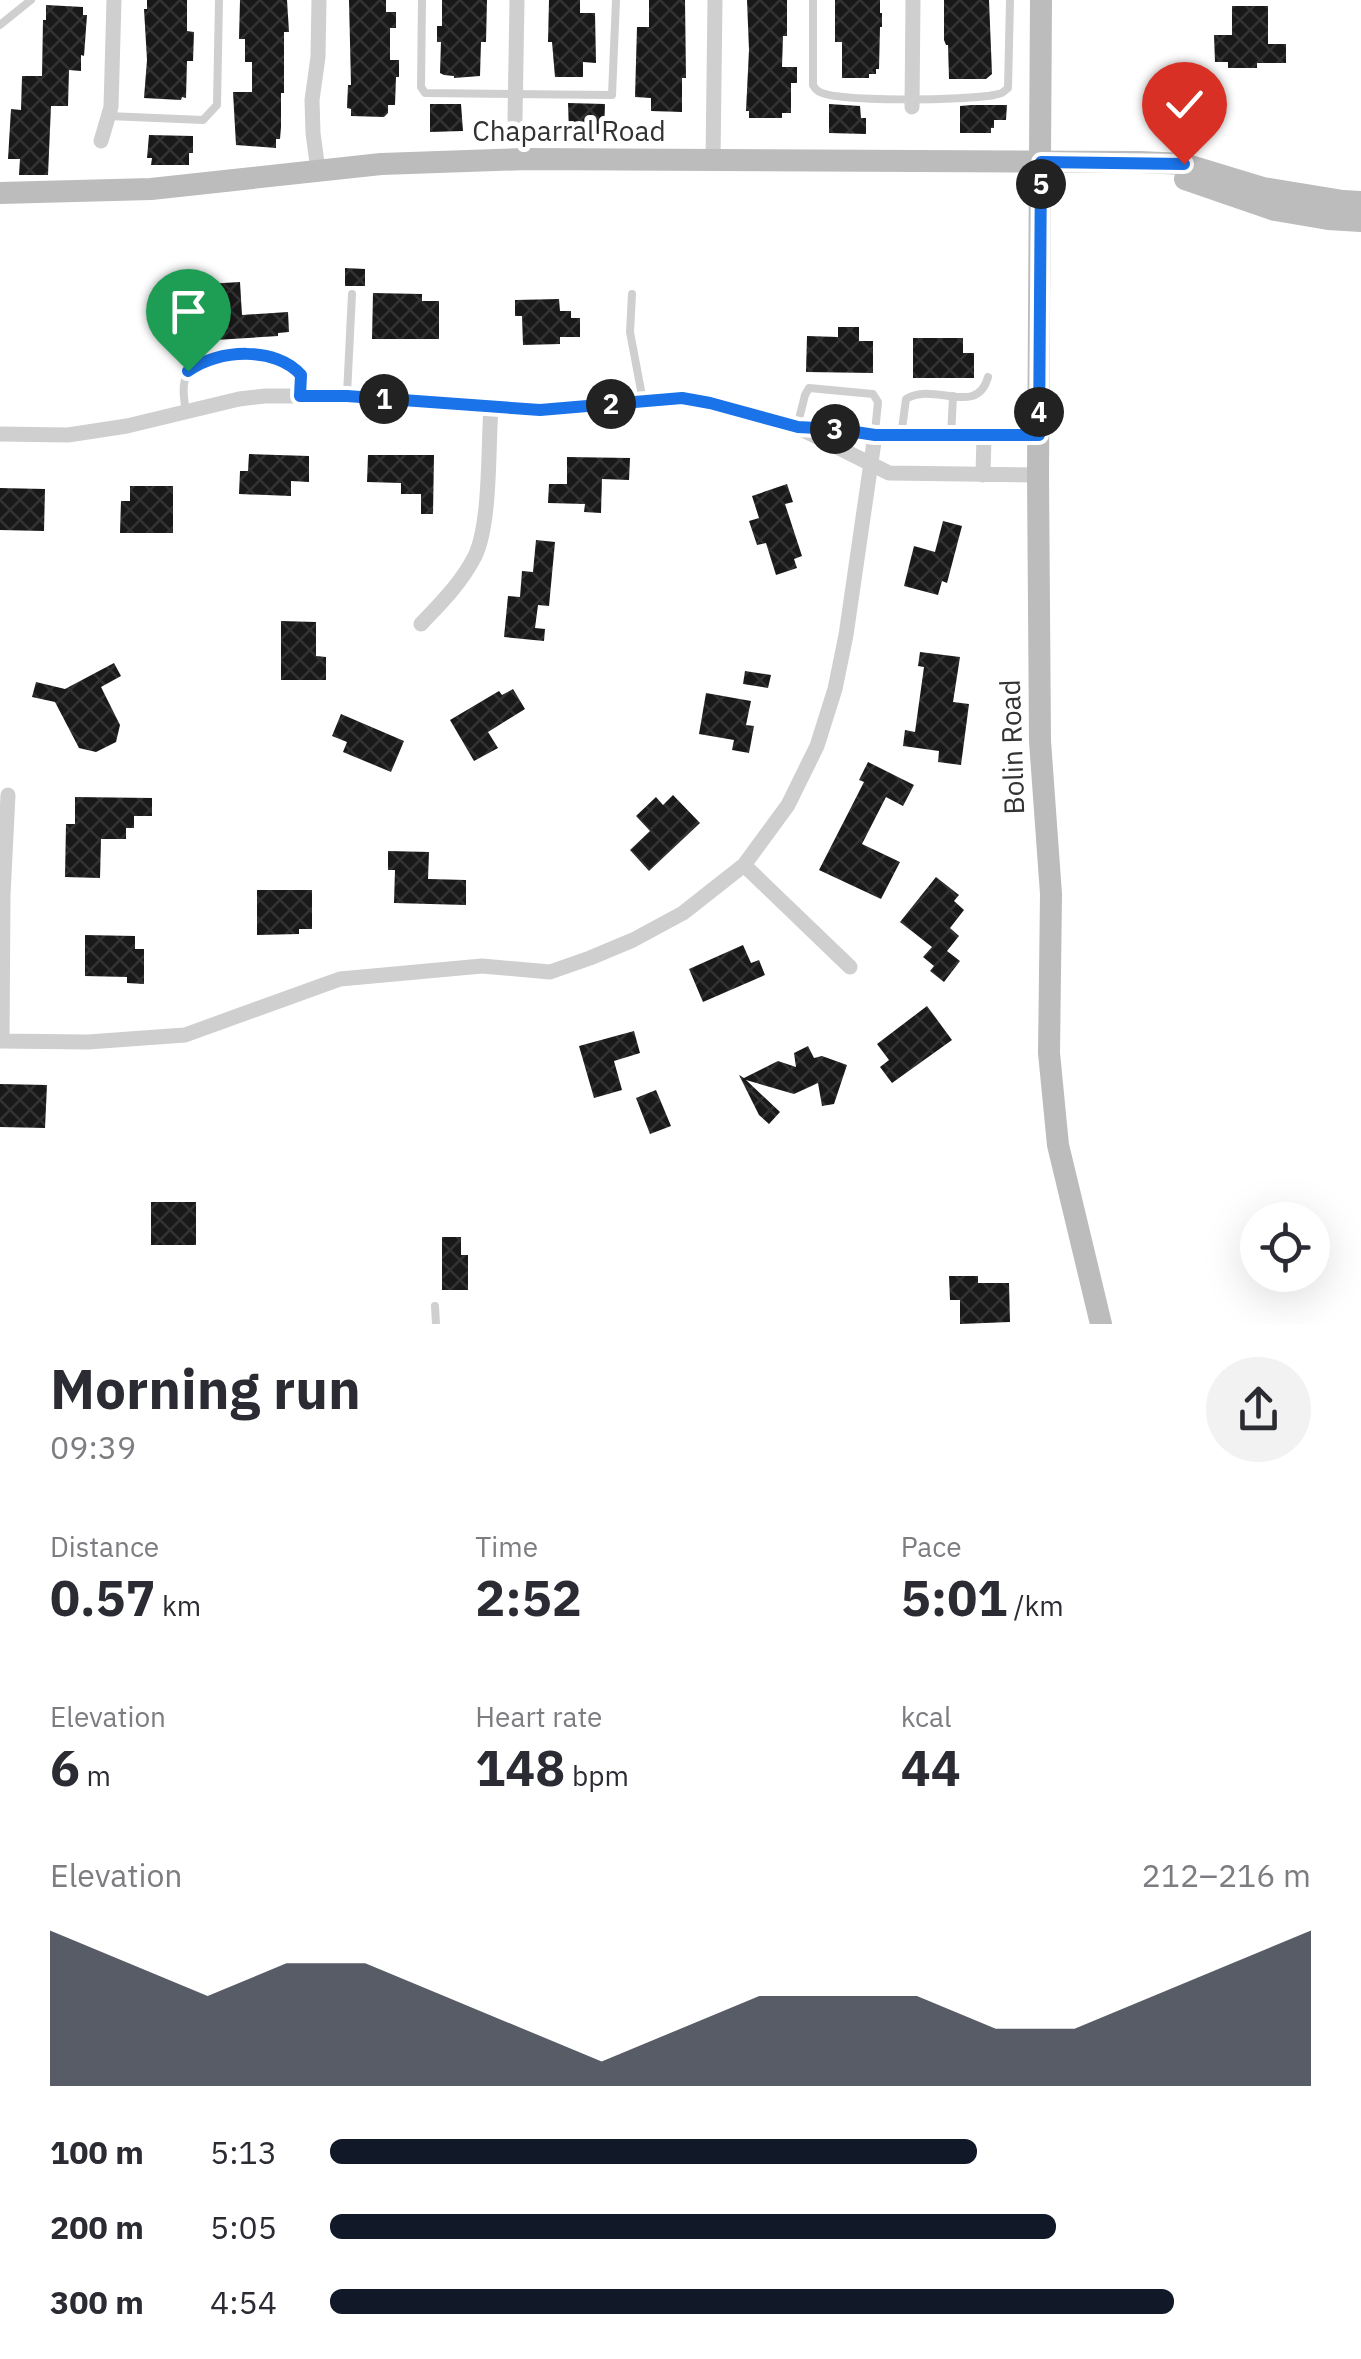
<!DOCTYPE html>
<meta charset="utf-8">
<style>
:root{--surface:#fff;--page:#f2f2f3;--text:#2b2b33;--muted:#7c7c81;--accent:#111827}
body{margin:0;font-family:"IBM Plex Sans",sans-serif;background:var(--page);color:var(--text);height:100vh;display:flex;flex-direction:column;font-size:38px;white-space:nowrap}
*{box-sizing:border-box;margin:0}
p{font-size:32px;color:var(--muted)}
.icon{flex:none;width:55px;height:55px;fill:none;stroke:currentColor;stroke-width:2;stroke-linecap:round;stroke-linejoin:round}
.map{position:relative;height:1324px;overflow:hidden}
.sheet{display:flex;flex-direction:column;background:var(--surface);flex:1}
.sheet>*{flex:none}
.buttons{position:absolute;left:1240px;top:1202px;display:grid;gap:20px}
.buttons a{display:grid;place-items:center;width:90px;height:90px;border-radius:50%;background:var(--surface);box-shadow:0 10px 40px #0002;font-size:50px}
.pin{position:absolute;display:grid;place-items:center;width:85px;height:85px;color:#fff;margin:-102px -42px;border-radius:50% 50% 50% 0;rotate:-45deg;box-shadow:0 0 10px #0007}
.pin .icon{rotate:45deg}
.km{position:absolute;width:50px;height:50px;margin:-25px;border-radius:50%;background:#222;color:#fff;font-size:28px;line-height:50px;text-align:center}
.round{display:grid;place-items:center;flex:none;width:105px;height:105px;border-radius:52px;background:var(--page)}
.summary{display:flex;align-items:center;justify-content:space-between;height:170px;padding:0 50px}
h1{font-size:55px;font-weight:700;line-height:75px}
.stats{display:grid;grid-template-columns:repeat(3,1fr);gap:15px;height:170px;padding:10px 50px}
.stats div{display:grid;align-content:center}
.stats b{font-size:50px;font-weight:700}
.stats small{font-size:28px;font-weight:400}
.stats p{font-size:28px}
.chart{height:280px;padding:20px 50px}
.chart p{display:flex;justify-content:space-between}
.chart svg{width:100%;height:180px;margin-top:10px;fill:var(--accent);opacity:.7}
ul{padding:0 50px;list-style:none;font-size:32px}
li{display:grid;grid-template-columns:160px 120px 1fr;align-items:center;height:75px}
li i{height:25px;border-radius:12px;background:var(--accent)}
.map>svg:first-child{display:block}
.building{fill:url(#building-cross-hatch)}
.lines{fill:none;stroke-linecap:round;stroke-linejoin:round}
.lane{stroke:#cfcfcf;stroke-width:8}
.street{stroke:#cfcfcf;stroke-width:15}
.secondary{stroke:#bcbcbc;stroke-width:22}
.route-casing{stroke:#fff;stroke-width:20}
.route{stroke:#1a73e8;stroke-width:12}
.labels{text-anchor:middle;stroke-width:10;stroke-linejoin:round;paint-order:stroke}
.street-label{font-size:28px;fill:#323232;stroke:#fff}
</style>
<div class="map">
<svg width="1361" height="1324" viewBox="0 0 1361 1324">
<defs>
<pattern id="building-cross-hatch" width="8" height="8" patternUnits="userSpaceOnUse" patternTransform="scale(2.5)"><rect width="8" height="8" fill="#191919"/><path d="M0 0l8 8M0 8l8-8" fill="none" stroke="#323232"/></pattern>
</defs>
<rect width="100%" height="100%" fill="#fff"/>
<!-- building -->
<path class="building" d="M147,0H187V31L194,32L193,61H187L186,98L182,97L181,100L144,98L147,60L144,9H147Z
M240,0H287L289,32H284V93H281V127L280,139H276V148L236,145L233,92H252V62H245V39H239Z
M349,0H386V12H396V28H390V60H399V77H396L395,105H388V113L384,117L351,116V109L347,108L348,85H351Z
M442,0H487L486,42H481L480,76L454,78V76L444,75L440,73L441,42H437V26H442Z
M549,0H580V13H595L596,63L583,62V77H555L552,42H548Z
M649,0H685L686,78H682V112L651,111V98L635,97L637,27H649Z
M747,0H787V36H783L782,67H797V83H791V113H782V118H749V111H746L749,50Z
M835,0H880V13H882V27H880L879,69H876V74H869V78H842V42H835Z
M944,0H989L992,74L986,79H949L948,45H946L944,40Z
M46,5L83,7V15H87L84,56L81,55V71L69,70L68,106H51L48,175H19L20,159H8L11,109L21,110L22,76H42L43,20H46Z
M1232,6H1268V44H1286V63H1257V68H1228V62H1215L1214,35H1232Z
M568,103L605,104L604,134L569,133Z
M430,104H461L463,131L430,132Z
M829,104L860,106L861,118H866V134L829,133Z
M972,105H1007L1006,120H994V128H991V133H960V106Z
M149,135L193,136V153H189V165H151L152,158H147Z
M345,268L365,269V286H345Z
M240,282L242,315L288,312L289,332L278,333V336L199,341L196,303H191L190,285Z
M373,293L422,294V301H439V339H372Z
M559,299L560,311H571V318H580V337H560V344L523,345L522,316H515V300Z
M838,327H859V341H873V373L806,372L807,336L838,337Z
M913,338H963V353H974V378H913Z
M249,454L309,456V482L291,481V496L239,494L240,471H248Z
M368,455H434L433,514H421V494H401V483L367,482Z
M567,457L630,458L629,480L602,479L601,513L584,512L585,504L548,503L549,484H567Z
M787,484L793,502L785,504L802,556L794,559L797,568L776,575L766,543L757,545L749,521L759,518L752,496Z
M130,486H173V533H120L121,501H130Z
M0,488L45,489L44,531L0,530Z
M943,521L962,526L947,583L942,581L938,595L904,586L914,546L935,552Z
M536,540L555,542L549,606L538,605L535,628L545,629L544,641L504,637L508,596L520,597L522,571L533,572Z
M281,621L316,622V656L326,657V680H281Z
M920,652L960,657L953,702L969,704L961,765L938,762L939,751L903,746L905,730L915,732L924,667L918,666Z
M114,663L121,676L101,687L120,725L116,742L96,752L79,748L55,702L32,697L36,682L65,689Z
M745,671L771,675L768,688L743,684Z
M513,689L525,709L488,732L498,748L474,761L450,720L499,691L502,695Z
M706,693L751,701L746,725L754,726L749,753L732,750L734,740L699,734Z
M341,714L404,741L391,772L343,752L347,742L332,736Z
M868,762L914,785L903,806L886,797L862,844L900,862L881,899L819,870L864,782L859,780Z
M673,795L700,823L649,871L630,850L650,831L636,816L656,797L663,805Z
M75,797L152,798V816H134V828H126V839H101L100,878L65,877L66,824H75Z
M388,851L429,852L428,879L466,880V905L394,903L395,870H388Z
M936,877L959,895L954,901L964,910L950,928L959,936L947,951L960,961L944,982L930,971L934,966L923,957L932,947L900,922Z
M257,890H312V929H299V934L257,935Z
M85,935L135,936V949H144V984L127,983V977L85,976Z
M743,945L751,963L759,960L765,975L703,1002L689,969Z
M927,1006L952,1040L892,1083L880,1067L889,1060L877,1044Z
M634,1031L640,1053L614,1061L622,1090L594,1098L579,1046Z
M808,1046L814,1058L822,1056L847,1065L834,1104L822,1106L818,1083L794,1094L746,1080L780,1112L769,1124L759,1115L739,1075L744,1078L778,1061L796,1067L794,1053Z
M0,1084L47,1085L45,1128L0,1127Z
M656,1090L671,1126L650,1134L636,1098Z
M151,1202H196V1245H151Z
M442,1237H461V1255H468V1290H442Z
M949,1276H978V1283H1009L1010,1322L960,1324V1300H950Z"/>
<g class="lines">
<!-- lane -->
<path class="lane" d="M422,0L421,87L425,93L612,95L616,0
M813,0V85C814,87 815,89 818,91C835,103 969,100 994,95C1003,93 1001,94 1008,88L1010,0
M0,25L31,0
M108,116L203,120L217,105L219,0
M632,294L630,332L643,401
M347,394L352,294
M186,412C184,399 181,384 188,372C200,352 263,353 282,360C290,362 295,368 301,375L300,396
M797,427L805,395L809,388L873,394L878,402L875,432
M901,436L906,399C934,381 977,418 988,377
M951,436L953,396
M435,1306L436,1324"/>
<!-- street -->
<path class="street" d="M912,107L913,0
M515,119L517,0
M101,141L111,107L114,0
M713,161L715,0
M318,170L313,133L312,100L318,57L319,0
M806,428L901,436L1039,435
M0,434L68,435L127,426L239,399L265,396H347L540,410L682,399L709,403L797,427L889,473L1038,475
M983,475L984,436
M421,624C441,603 462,582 475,556C491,523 488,445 491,407
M744,865L850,967
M0,1041L88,1042L185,1035L340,979L482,966L550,972L590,958L633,940L683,913L744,865L788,805L817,746L835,689L846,635L875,435
M2,1041L3,895L8,795"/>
<!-- secondary -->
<path class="secondary" d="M1041,0L1038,475L1040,741L1051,894L1049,1053L1058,1145L1101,1324
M1185,179L1275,210L1328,219L1361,221
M0,193L151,189L381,164L526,159L1140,162L1184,164L1263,188L1343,201L1361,202"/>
</g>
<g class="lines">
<defs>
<path id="route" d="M188,371C218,349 276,346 301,375L300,396H347L540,410L682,398L710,403L798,427L836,429L875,435H1039L1041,162L1184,164"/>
</defs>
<!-- route casing -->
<use href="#route" class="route-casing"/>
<!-- route -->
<use href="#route" class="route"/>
</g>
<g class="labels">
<!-- street labels -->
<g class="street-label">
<text x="569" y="141">Chaparral Road</text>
<text transform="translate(1012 747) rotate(-92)" y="10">Bolin Road</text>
</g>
</g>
</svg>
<div class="buttons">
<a><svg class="icon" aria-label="locate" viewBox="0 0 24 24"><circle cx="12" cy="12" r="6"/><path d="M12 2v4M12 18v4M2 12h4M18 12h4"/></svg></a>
</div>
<div class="pin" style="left:188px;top:371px;background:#1e9e55"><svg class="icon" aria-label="arrive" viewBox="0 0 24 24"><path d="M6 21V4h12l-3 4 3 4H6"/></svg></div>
<div class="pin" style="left:1184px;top:164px;background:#d93025"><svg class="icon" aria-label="check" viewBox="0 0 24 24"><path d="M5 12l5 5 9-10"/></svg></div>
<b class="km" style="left:384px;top:399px">1</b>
<b class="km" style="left:611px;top:404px">2</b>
<b class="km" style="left:835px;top:429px">3</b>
<b class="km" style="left:1039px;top:412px">4</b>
<b class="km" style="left:1041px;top:184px">5</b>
</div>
<section class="sheet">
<div class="summary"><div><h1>Morning run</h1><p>09:39</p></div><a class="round"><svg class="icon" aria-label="share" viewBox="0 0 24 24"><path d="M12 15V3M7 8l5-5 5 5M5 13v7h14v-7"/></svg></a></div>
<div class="stats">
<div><p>Distance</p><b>0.57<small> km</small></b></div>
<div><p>Time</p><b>2:52</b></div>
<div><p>Pace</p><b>5:01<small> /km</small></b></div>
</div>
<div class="stats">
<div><p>Elevation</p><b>6<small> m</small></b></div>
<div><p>Heart rate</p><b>148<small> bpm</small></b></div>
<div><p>kcal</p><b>44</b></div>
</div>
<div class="chart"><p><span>Elevation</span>212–216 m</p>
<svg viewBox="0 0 160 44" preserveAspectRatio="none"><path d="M0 44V6L10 14L20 22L30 14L40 14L50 22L60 30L70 38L80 30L90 22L100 22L110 22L120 30L130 30L140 22L150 14L160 6V44z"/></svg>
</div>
<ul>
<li><b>100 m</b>5:13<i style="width:66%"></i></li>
<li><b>200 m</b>5:05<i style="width:74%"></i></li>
<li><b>300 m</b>4:54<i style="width:86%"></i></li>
</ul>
</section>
